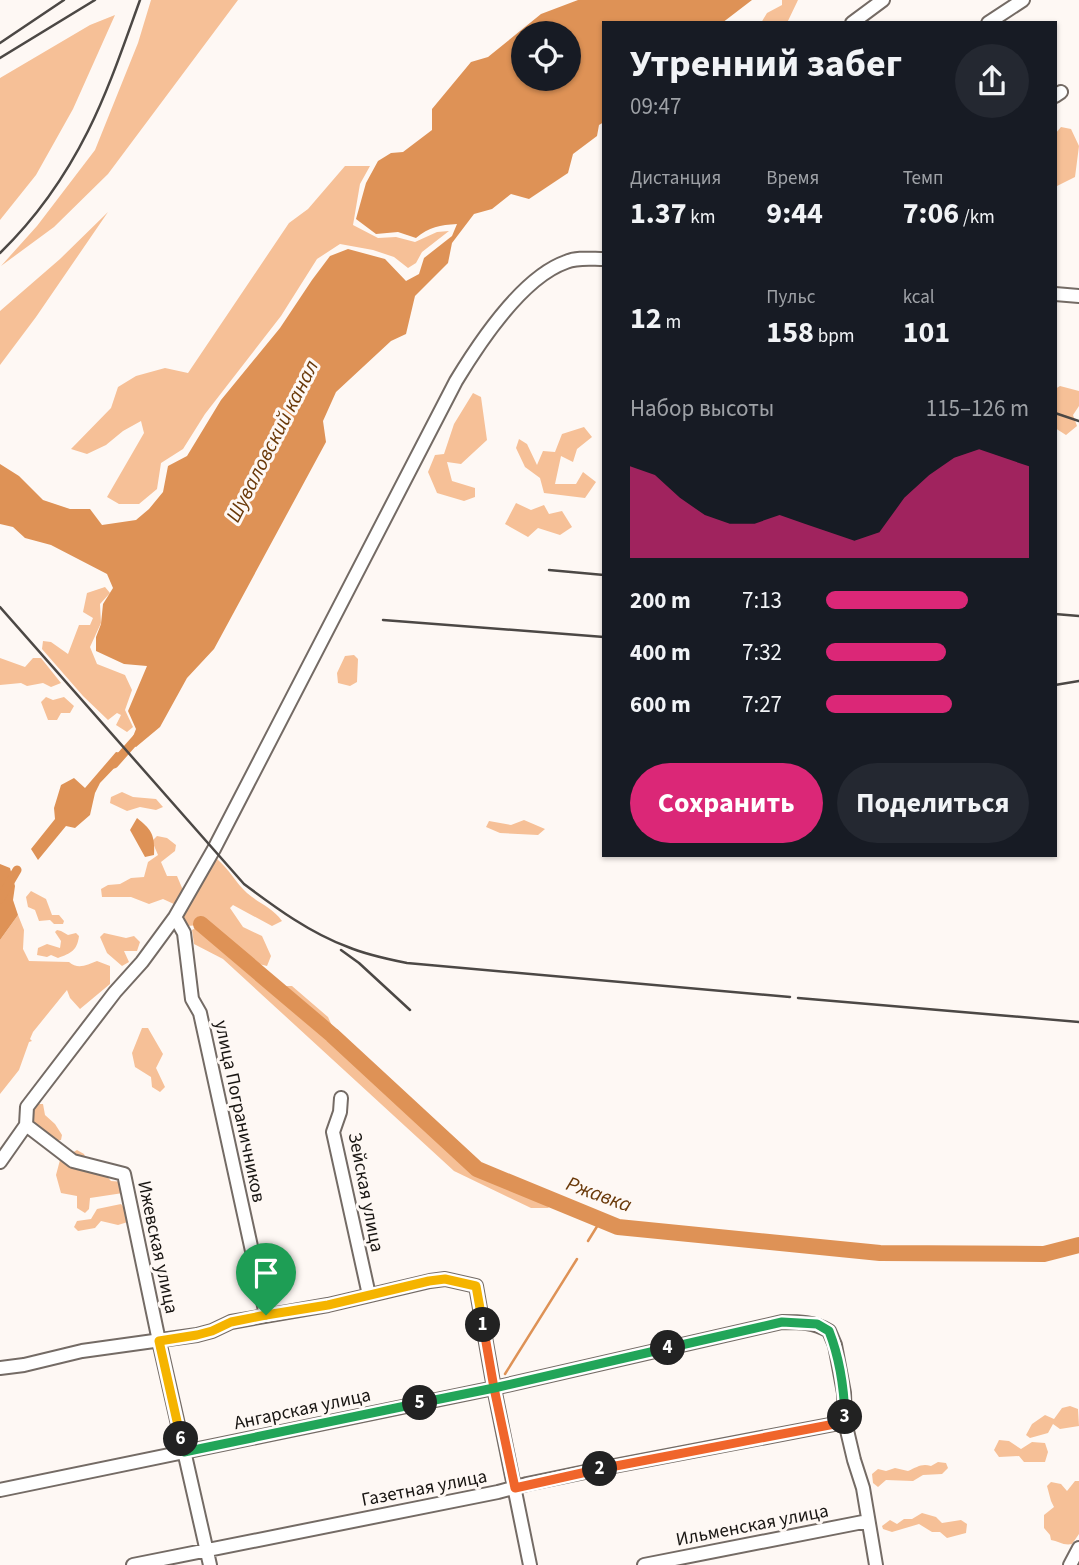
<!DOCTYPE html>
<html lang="ru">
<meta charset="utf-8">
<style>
:root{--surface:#171b24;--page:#242831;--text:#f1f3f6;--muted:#9ea1a6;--accent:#db2777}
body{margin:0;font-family:"Source Sans 3",sans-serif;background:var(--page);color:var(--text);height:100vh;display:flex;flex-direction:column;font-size:26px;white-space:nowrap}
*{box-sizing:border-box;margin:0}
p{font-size:23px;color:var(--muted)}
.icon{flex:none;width:38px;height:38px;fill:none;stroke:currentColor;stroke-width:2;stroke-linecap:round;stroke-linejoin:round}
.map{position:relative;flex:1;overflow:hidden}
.drawer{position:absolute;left:602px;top:21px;width:455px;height:836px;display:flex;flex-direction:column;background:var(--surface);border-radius:0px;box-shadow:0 2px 5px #0004}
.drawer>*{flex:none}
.buttons{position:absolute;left:511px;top:21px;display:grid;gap:14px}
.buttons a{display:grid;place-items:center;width:70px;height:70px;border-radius:50%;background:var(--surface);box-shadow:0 2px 5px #0004;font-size:35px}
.pin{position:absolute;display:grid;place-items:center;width:60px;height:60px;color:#fff;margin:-72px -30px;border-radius:50% 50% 50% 0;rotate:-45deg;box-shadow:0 0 7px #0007}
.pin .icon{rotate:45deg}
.km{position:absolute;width:35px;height:35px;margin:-18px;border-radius:50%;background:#222;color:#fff;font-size:19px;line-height:35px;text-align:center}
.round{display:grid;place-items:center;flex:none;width:74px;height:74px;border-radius:37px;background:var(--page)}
.overview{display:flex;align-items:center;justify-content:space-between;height:119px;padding:0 28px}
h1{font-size:38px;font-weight:700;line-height:52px}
.metrics{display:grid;grid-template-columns:repeat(3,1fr);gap:10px;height:119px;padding:7px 28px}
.metrics div{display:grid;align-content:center}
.metrics b{font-size:30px;font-weight:700}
.metrics small{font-size:19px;font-weight:400}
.metrics p{font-size:19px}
.chart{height:196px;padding:14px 28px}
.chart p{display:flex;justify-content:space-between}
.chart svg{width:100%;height:126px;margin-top:7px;fill:var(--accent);opacity:.7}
.action{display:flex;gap:14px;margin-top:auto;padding:14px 28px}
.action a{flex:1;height:80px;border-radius:42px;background:var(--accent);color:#fff;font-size:28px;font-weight:700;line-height:80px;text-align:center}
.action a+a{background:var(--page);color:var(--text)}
ul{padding:0 28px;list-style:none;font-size:23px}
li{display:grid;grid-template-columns:112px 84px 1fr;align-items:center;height:52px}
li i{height:18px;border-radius:9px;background:var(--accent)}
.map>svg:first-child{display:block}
.green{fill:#f6c097}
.water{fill:#de9256;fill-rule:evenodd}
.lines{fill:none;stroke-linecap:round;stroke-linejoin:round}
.stream{stroke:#de9256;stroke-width:2.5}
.canal{stroke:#de9256;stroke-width:9}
.river{stroke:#de9256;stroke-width:16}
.minor-casing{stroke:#746b65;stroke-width:16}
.minor{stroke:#fff;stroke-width:12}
.rail{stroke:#4c4845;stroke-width:2.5}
.split-1-casing{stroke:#fff;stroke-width:14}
.split-2-casing{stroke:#fff;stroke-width:14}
.split-3-casing{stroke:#fff;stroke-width:14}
.split-4-casing{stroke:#fff;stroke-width:14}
.split-5-casing{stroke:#fff;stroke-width:14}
.split-6-casing{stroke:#fff;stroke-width:14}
.split-7-casing{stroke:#fff;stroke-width:14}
.split-1{stroke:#f5b400;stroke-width:9}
.split-2{stroke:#f0652b;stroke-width:9}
.split-3{stroke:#f0652b;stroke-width:9}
.split-4{stroke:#22a559;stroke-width:9}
.split-5{stroke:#22a559;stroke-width:9}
.split-6{stroke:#22a559;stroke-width:9}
.split-7{stroke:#f5b400;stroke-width:9}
.labels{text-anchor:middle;stroke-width:6;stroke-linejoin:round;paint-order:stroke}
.street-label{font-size:19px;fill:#191613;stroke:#fef8f4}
.water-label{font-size:21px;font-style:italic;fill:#6a3909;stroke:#fef8f4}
</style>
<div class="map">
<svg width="1079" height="1565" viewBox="0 0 1079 1565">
<rect width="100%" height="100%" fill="#fef8f4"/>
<!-- green -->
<path class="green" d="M151,0H238L108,174L54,227L1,266L37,226L95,150L138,43Z
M782,0H798L787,23H761L767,13L782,5Z
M115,15L73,109L36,175L0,220V78L90,25Z
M1061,127L1071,129L1079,146L1075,177L1055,187V134Z
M345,166H370L360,184L353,225L378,238L396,237L415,242L437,232L449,231L422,252L416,263L408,268L394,257L373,250L340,244L317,259L281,316L205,414L183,449L161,463L157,489L139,504H119L107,497L144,433L141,421L123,431L106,445L87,454L71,449L111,408L118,387L136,376L165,368L188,373L289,223L308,209Z
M108,212L36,317L0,365V311L60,259Z
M1060,386L1079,391V406L1073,415L1077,426L1066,435L1055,428V389Z
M473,393L481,397L487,440L461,464L447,462L452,481L475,488V497L464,501L437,493L428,472L435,455L444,454L454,424Z
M584,427L592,437L577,449L573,462L561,456L555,484H576L583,472L596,482L585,498L544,493L540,478L525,467L516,448L519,439L527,444L537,465L543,451L555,452L562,434Z
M516,503L531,510L544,505L549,514L562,511L572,527L560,535L538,528L528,537L505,524Z
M105,587L110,593L100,604L101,623L90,647L97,664L125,675L132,690L125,710L133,727L127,732L116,725L121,715L117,713L108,720L83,696L42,649L43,641L51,642L68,654L79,625H90L93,618L83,612L87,593Z
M354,655L358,659L357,682L350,686L338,683L337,673L345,656Z
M0,658L25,667L33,658H41L61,683L51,687L43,683L27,686L21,683L0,685Z
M46,697L53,700L64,697L74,706L70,713H61L57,720H48L41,702Z
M122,792L133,797L156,799L163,807L156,810L140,807L127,811L110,803L111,797Z
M524,820L545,829L538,835L500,833L486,827L489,821L511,825Z
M157,836L167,838L176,845L175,851L161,862L167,876H177L185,895L176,905L163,899L149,904L131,897H102L101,889L108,885L120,884L131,878L144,877L148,862L158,855L152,841Z
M217,859C229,869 236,883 247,893C258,903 272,907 282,921L272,926L233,905L230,908L243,927L262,936L271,956L267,966L255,963L209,924L188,926L182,920L181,912Z
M31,891L46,899L52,915H59L64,921L63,924H54L50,920L39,921L35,910L28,907L26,897Z
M18,915L24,930L23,949L29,961L69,962C78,970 87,965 97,961L110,966V984L80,1009L70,998L67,990L33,1032L30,1039L32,1041L29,1042L19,1070L0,1094V940Z
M199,926L210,928L276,986H292L328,1017L339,1041L426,1121L471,1170L539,1196L549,1208H531L454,1171L223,959L194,944L192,930Z
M57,930L61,931L68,935L76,933L79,936C77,951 71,953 58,958L51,955L47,957L37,955L38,948L47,944L60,948L61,941L55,932Z
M104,933L126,938L134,936L140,942L137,951H124L129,962L122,966L107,953L100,937Z
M142,1028H148L163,1054L156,1068L165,1087L160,1092L152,1087L151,1077L135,1067L132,1053Z
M37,1104H43L45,1115L55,1124L62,1135L61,1140L53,1141L31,1124L29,1116Z
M77,1150L84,1154L89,1166L101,1170L111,1181L125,1182L123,1193L90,1198L89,1209L85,1213L77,1208V1196L61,1193L56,1175L60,1160H69L72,1153Z
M121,1204L124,1208L130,1210L131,1221L118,1225L101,1221L95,1228L78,1231L74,1227L77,1221L91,1219L97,1209Z
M1070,1406L1078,1409L1079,1426L1060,1429L1053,1424L1048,1433L1030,1438L1026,1435L1032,1424L1045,1415L1054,1419L1062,1408Z
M999,1440L1009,1441L1021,1449L1032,1442L1045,1443L1048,1452L1045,1462H1024L1019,1456L999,1457L994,1450Z
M938,1462L946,1463L948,1468L942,1474L923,1475L913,1481L886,1480L878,1487L873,1483L872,1474L878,1469L886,1471L895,1468L908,1471C917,1467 922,1463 931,1466Z
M1075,1481H1079V1534L1072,1544C1064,1546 1058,1541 1051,1540L1050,1535L1044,1528V1515L1054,1507L1051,1501L1047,1486L1051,1482L1061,1484L1067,1491Z
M922,1513L936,1517L942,1523L961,1520L967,1524L966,1533L947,1538L940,1532H932L919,1524L892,1532L883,1529L882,1526L890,1520L897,1524L904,1519H912Z"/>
<!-- water -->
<path class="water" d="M578,0H752L722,23H604V122L599,125L597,136L573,154L568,173L529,199L511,194L492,209L474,214L452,243L448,263L415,296L406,334L391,341L336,392L323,421L326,442L214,649L187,678L160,727L136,747L130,744L136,729L128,711L147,666L124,664L96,651V637L101,624L103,604L113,588L107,574L51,545L25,538L13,527L0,524V464L19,476L43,500L70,509H90L102,525L136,520L149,509L163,492L168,466L187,456L221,400L280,328L312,280L330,256L348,249L385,259L406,281L419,274L424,258L452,236L457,224C440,225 429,227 416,238L398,232L376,234L356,219L366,183L378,161L391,153L403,152L432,130V109L471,62L488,57L541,14ZM569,33V79H523V33Z
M116,752L122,753L121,761L100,783L95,793L90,815L75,828L66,826L38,860L31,849L55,819L54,808L61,785L74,778L85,788Z
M137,818C152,830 155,835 154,855L145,857L130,830Z
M0,864L10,868L15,886L13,900L18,915L0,940Z"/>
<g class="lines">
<!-- stream -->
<path class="stream" d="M588,1241L601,1220
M505,1374L577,1259"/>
<!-- canal -->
<path class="canal" d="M114,764L137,738
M0,899L17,870"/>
<!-- river -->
<path class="river" d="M201,924L332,1035L477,1169L618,1227L880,1253L1044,1254L1079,1245"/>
<defs>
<path id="minor" d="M852,23L883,0
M988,23L1023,0
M1055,96L1061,92
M1055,294L1079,296
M175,917L184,933L192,999L200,1013L266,1315
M341,1098L340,1112L333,1132L369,1295
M26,1125L73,1161L124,1174L159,1341L210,1565
M0,1162L26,1125L27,1107L115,992L142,962L175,917L214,849L456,381C479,343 523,277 566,262C577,257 591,259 604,259
M0,1368L24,1365L82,1351L197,1335L212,1331L231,1322L328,1305L430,1281L445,1279L476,1286L494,1388L530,1565
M0,1490L494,1388L782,1322C800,1322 814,1322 829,1331L835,1345L844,1393L845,1422L854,1460L863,1488L876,1565
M133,1565L498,1492L527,1484L614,1466L845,1422
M644,1565L868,1521
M1070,1565L1079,1548"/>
</defs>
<!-- minor casing -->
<use href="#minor" class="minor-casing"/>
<!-- minor -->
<use href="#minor" class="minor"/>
<!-- rail -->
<path class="rail" d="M0,43L64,0
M0,58L95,0
M0,253C36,218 66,175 88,131C109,89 124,44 140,0
M1055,413L1079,421
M549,570L604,575
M0,607L244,884C276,908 310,933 348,947C367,955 387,959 407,963L790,997
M1055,614L1079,616
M383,620L604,637
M1055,685L1079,681
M341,950L359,963L410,1010
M798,998L1079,1022"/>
</g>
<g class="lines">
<defs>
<path id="split-1" d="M266,1315L328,1305L429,1281L445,1279L476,1286L483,1325"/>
<path id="split-2" d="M483,1325L494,1388L515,1488L600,1469"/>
<path id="split-3" d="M600,1469L845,1422V1417"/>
<path id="split-4" d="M668,1348L782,1322L817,1324L829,1331C840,1359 844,1388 845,1417"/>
<path id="split-5" d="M420,1403L494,1388L668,1348"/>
<path id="split-6" d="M181,1439L184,1452L420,1403"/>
<path id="split-7" d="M181,1439L159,1341L197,1335L212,1331L231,1322L266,1315"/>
</defs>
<!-- split-1 casing -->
<use href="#split-1" class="split-1-casing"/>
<!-- split-2 casing -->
<use href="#split-2" class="split-2-casing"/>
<!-- split-3 casing -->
<use href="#split-3" class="split-3-casing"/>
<!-- split-4 casing -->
<use href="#split-4" class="split-4-casing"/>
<!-- split-5 casing -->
<use href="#split-5" class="split-5-casing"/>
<!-- split-6 casing -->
<use href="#split-6" class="split-6-casing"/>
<!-- split-7 casing -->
<use href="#split-7" class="split-7-casing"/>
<!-- split-1 -->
<use href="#split-1" class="split-1"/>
<!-- split-2 -->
<use href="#split-2" class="split-2"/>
<!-- split-3 -->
<use href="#split-3" class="split-3"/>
<!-- split-4 -->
<use href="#split-4" class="split-4"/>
<!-- split-5 -->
<use href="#split-5" class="split-5"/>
<!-- split-6 -->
<use href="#split-6" class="split-6"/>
<!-- split-7 -->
<use href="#split-7" class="split-7"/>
</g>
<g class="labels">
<!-- street labels -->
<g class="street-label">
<text transform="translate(241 1111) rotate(78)" y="7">улица Пограничников</text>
<text transform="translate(367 1192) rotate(79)" y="7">Зейская улица</text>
<text transform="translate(159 1247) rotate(78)" y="7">Ижевская улица</text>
<text transform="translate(302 1408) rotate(-12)" y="7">Ангарская улица</text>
<text transform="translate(424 1487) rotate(-11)" y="7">Газетная улица</text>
<text transform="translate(752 1524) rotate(-11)" y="7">Ильменская улица</text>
</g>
<!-- water labels -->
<g class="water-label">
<text transform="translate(272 441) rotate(-63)" y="7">Шуваловский канал</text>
<text transform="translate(599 1194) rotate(20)" y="7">Ржавка</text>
</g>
</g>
</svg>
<div class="buttons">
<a><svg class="icon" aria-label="locate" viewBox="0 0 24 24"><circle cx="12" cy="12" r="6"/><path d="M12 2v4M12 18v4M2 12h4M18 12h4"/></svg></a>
</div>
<div class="pin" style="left:266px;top:1315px;background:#1e9e55"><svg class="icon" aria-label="arrive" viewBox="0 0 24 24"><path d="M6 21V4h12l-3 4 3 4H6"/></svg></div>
<b class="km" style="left:483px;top:1325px">1</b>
<b class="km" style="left:600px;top:1469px">2</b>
<b class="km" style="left:845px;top:1417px">3</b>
<b class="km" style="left:668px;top:1348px">4</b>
<b class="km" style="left:420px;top:1403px">5</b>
<b class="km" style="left:181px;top:1439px">6</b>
<section class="drawer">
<div class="overview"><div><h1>Утренний забег</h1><p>09:47</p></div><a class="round"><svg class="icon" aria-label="share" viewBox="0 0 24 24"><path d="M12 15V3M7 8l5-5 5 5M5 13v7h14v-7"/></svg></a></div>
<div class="metrics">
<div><p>Дистанция</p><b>1.37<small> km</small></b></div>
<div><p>Время</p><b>9:44</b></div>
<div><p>Темп</p><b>7:06<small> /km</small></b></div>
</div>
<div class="metrics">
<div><b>12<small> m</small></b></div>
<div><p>Пульс</p><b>158<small> bpm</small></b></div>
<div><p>kcal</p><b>101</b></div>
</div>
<div class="chart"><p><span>Набор высоты</span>115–126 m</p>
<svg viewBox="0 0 160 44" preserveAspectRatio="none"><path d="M0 44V12L10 15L20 23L30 29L40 32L50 32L60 29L70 32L80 35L90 38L100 35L110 23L120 15L130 9L140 6L150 9L160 12V44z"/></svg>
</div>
<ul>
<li><b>200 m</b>7:13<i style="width:70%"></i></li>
<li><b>400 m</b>7:32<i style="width:59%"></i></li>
<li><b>600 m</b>7:27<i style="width:62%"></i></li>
</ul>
<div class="action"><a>Сохранить</a><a>Поделиться</a></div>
</section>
</div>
